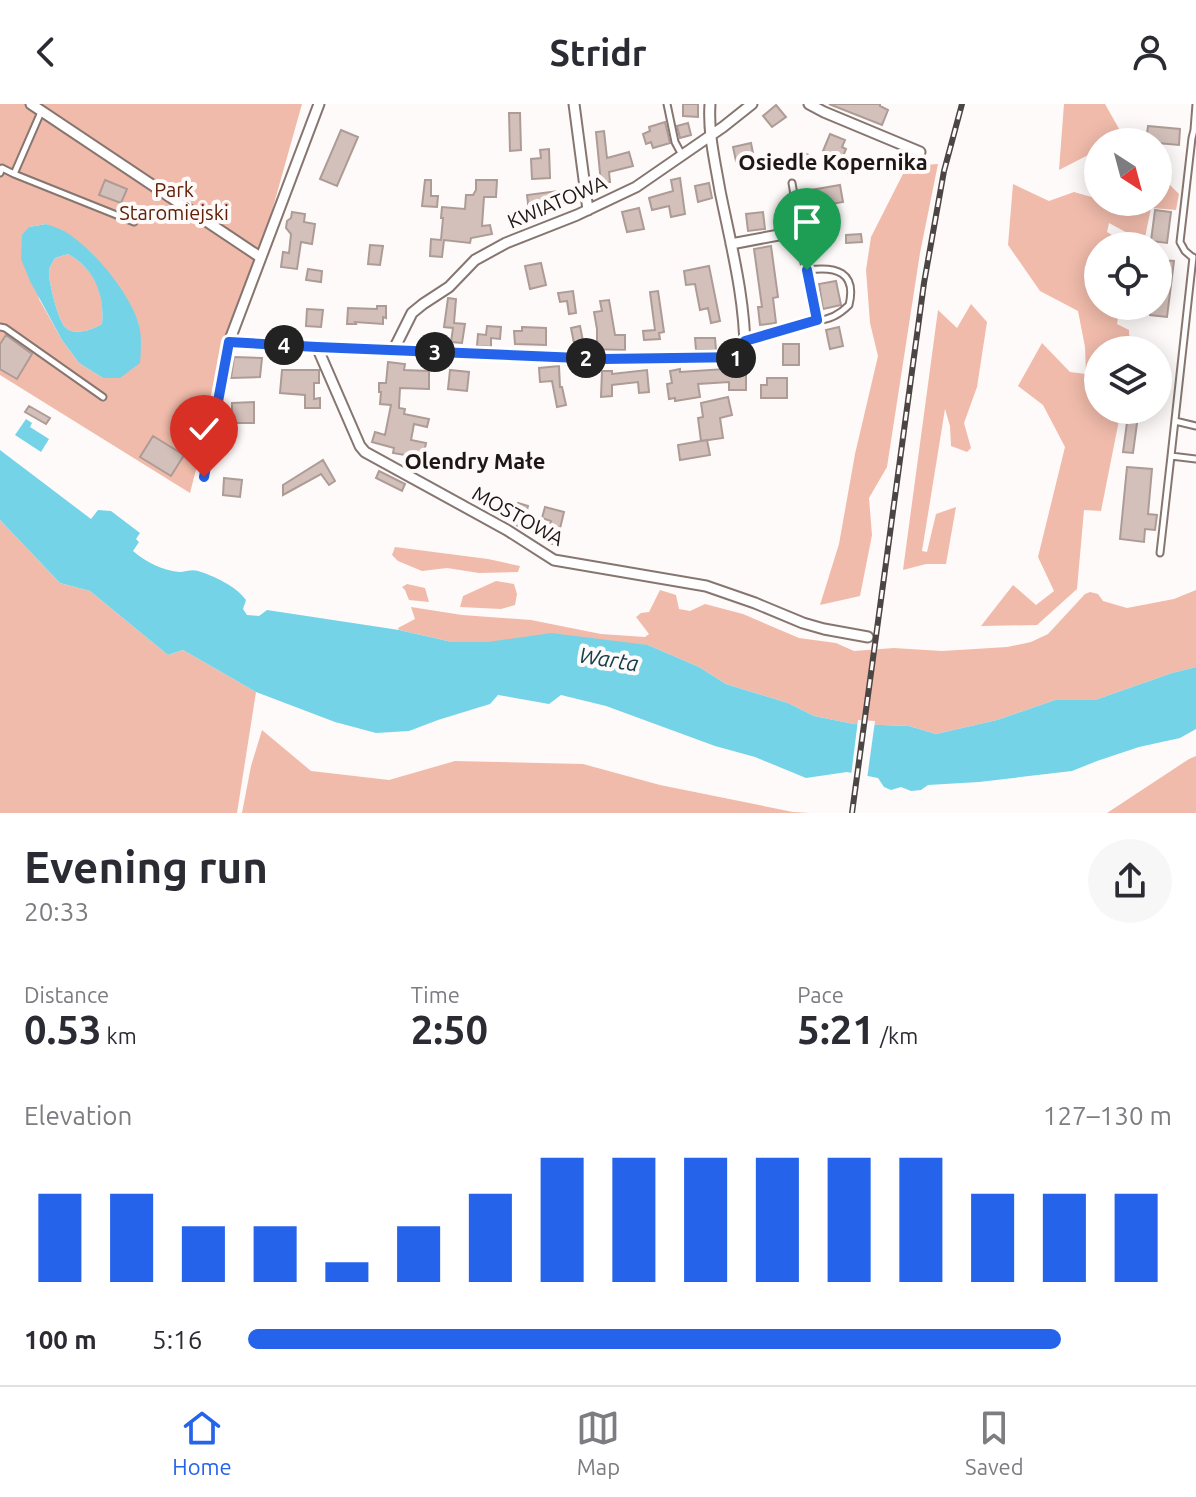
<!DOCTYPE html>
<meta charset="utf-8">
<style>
:root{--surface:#fff;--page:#f7f7f7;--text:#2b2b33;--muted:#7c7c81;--line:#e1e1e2;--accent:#2563eb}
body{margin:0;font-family:Ubuntu,sans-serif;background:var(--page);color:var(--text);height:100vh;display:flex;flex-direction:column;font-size:30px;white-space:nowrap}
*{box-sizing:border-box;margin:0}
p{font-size:26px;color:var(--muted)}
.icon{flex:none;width:44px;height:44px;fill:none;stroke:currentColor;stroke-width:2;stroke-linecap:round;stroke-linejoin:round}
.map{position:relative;height:709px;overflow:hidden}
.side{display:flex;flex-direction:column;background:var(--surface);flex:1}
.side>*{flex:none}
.needle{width:52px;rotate:144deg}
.fabs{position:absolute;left:1084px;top:24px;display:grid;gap:16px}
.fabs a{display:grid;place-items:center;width:88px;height:88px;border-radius:50%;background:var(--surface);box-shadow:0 4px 20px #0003;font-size:40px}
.pin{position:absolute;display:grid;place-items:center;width:68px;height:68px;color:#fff;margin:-82px -34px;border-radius:50% 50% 50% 0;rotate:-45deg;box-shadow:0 0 8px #0007}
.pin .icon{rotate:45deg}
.km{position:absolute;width:40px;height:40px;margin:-20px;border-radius:50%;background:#222;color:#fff;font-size:22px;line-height:40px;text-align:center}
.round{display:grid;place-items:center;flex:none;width:84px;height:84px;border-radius:42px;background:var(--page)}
.headline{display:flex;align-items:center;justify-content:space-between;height:136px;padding:0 24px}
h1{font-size:44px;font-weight:700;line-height:60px}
.metrics{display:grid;grid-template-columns:repeat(3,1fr);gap:12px;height:136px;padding:8px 24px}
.metrics div{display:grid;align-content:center}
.metrics b{font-size:40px;font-weight:700}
.metrics small{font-size:22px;font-weight:400}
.metrics p{font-size:22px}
.chart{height:224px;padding:16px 24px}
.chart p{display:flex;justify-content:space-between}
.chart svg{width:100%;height:144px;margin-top:8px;stroke:var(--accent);stroke-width:6}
ul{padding:0 24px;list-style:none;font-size:26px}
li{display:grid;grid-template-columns:128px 96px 1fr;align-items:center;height:60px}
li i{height:20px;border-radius:10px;background:var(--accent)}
header{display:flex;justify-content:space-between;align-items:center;height:104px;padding:0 24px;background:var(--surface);font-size:36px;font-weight:700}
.tab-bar{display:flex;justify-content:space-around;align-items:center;height:112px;border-top:2px solid var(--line);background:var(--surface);font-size:22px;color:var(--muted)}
.tab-bar a{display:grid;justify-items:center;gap:4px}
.tab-bar .active{color:var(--accent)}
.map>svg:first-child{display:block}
.green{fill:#f0bbab;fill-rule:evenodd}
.water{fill:#75d3e8;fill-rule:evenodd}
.pier{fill:#fefaf9}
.building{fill:#d3c0ba;stroke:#ad9b96;stroke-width:2}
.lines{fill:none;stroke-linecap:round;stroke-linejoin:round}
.lane-casing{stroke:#877670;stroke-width:9}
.street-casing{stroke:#877670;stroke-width:13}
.lane{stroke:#fff;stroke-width:5}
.street{stroke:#fff;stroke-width:9}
.rail-casing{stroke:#4b4543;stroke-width:6}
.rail{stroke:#fefaf9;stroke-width:3;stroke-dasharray:9;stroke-linecap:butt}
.route-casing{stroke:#fff;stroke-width:16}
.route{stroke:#2563eb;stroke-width:10}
.labels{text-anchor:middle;stroke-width:8;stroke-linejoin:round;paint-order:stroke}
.park-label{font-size:20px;fill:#602009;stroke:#fefaf9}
.street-label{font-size:20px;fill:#1e1715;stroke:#fefaf9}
.neighbourhood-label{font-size:22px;font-weight:bold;fill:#1e1715;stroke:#fefaf9}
.water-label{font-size:22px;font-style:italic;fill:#144049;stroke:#fefaf9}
</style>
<header><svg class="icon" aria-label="back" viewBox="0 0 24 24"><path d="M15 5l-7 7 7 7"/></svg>Stridr<svg class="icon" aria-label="person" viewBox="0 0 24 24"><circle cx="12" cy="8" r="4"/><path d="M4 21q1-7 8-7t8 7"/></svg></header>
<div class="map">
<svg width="1196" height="709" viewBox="0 0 1196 709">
<rect width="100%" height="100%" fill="#fefaf9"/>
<!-- green -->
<path class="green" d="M0,0H302L261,146L229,238L190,389L0,271ZM46,120C89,138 121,178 139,221L120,274H103L79,259L62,236L39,195L29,123Z
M1064,0H1105L1122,30L1121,38H1098V98H1158V69L1179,90L1176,106L1151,104L1144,138L1109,119L1107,128L1130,142H1098V202H1120L1117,220L1129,226L1130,246H1098V306H1121L1101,407L1084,406L1077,485L1037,521L981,522L1013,481L1036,501L1054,487L1038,453L1065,343L1043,301L1018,282L1042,239L1070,268L1086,270L1085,243L1078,207L1040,187L1008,141L1013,80L1049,97L1074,88L1095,94L1096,47L1059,66Z
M938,60L920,149L887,363L869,394L872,431L860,492L820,501L839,440L855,350L878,252L870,219L866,166L871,133L907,62Z
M68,150C95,165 105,190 102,220C94,225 74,233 65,223C58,216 48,176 49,166C50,162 53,158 55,154Z
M971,200L987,218L977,283L964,319L971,344L967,348L951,342L950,322L945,305L922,447L927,448L936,410L956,403L946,460H926L903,466L938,206L957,224Z
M0,416L60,479L90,487L168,551L183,546L256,588L237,709H0Z
M395,443L488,455L520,462L518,468L479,469L447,464L422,467L398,457L392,451Z
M496,477L514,480L517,490L515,501L501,505L460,503L463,492Z
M407,480L425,484L429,498L409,496L405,486L402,483Z
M660,486L676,491L679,505L690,507L705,500L743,510L799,534L836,539L854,547L894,544L942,547L1007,543L1031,538L1048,530L1085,490L1090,488L1098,490L1103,497L1127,504L1174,495L1196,486V563L1172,569L1095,596H1055L997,616L936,630L909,622L854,620L814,612L788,599L726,580L699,563L648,541L452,538L399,526L398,524L415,515L411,503L462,511L531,516L601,530L645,533L649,530L636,513L641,509L649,508Z
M262,626L311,667L389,676L455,657L583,660L660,681L793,708L810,709H242L251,662Z
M1196,652V709H1107L1189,655Z"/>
<!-- water -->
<path class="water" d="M46,120C52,122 58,124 64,127C93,144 130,189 139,221C142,234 141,246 140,259L120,274H103L79,259L62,236L30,177L21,155L22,131L29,123ZM68,150C94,164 105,191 102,220C94,225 74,233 65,223C58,216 48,176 49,166C50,162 53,158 55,154Z
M26,315L32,319L30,323L49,335L41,348L15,331Z
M0,346L91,415L98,406L111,407L140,429L136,435L139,438L133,447C146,458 162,466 179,468C186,468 191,465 198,467C214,472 236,482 246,496L243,505L247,511L259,512L267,506L399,526L452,538H488L551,529L648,541L699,563L726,580L788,599L814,612L854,620L909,622L936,630L997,616L1055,596H1095L1172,569L1196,563V625L1180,634L1139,643L1097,657L1072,667L979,678L928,681L921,686L911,687L901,683L891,686L884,683L878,674L847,668L806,674L755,653L715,642L606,602L561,591L549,600L498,591L490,600L438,616L409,627L376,629L335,618L256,588L183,546L168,551L90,487L60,479L0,416Z"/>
<!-- pier -->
<path class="pier" d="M858,616L875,617L867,675L851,672Z"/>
<!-- building -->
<path class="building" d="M683,0H698V13L683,12Z
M829,0H880V2L888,6L882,21Z
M776,1L786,13L772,23L763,12Z
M509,9H520L521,46L510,47Z
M665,18L670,39L653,44L651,38L646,40L643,30L650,27L649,23Z
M688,19L691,31L680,34L677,22Z
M1148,22L1180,25L1179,41L1146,38Z
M341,26L358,33L337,82L320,75Z
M604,27L607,54L629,48L633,62L609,68L610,78L601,79L596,28Z
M830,30L845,36L842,43L846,45L842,55L823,47Z
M751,39L754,54L736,57L733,43Z
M549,45L550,74L532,75L531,55L541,54L540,46Z
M797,46L816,54L812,63L793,55Z
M840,54L858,62L853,71L835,63Z
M680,74L685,110L671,113L669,102L652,106L649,94L673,87L671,76Z
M105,76L127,85L121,99L99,91Z
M425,76H431V92H438L437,103L422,102Z
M476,76H497L496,93H484L482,122L490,121L492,130L471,134L470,139L444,136L442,153L430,152L431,135L441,136L443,114H441L442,103L465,105L466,91H473L476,86Z
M709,79L712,94L698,98L695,82Z
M840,81L843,98L802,105L799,88Z
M565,86L566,92L542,97L543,105L529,107L527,91Z
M639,104L644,125L627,128L622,108Z
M1155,106L1171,108L1167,139L1151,137Z
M292,108L305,110L304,118L315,120L312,140L301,138L297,165L281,163L283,148L289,149L291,130L286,124L287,117L291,114Z
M763,108L765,125L748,127L746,110Z
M831,118L834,134L819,136L816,121Z
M861,130L862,138L846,139V131Z
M370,141L383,142L380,161L368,160Z
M771,142L778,193L773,194L776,219L760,221L758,203H762L754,145Z
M1158,156L1174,157L1167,213L1150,211L1151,202H1158Z
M541,159L546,181L530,185L525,162Z
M709,162L720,217L711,219L708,204L700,206L695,180L686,181L684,167Z
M308,165L322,167L321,178L306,176Z
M836,177L841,201L823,205L819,180Z
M573,187L576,209L569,210L567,197L560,198L558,189Z
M658,187L664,228L659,229L660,235L644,236L643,227L655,226L650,188Z
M448,194L456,195L454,219L465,220L462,239L451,238L453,224L444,223Z
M609,196L615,231H625V246L589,245L590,237H597V225L594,208L602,207L600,197Z
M377,202H386V214L383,213V220L355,218L356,220H347L348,204L377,205Z
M307,205L323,206L321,223L306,222Z
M487,222L501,223L500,235L491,234V243L477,242L478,230L486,231Z
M580,222L584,242L575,244L571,224Z
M522,223L546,224V241L515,240L514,227H522Z
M839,223L843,242L830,245L826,226Z
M6,231L32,250L17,275L0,265V240Z
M695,234H715L716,246H696Z
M783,240H799V261H783Z
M234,253L262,254L260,273L231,274Z
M388,258L405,260L404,266L429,267V285L400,284L399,302V304L405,305L404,310L429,315L427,323L414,320L411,336L426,339L423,354L393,349L394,344L372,338L375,328L385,331L391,301L380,300L381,288H379V279H386Z
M559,262L560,283H562L566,301L557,303L552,277L540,278L539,264Z
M680,265V268L725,265V269H746V286H729V278L698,280L700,293L675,297V294L669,295L667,280L672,279L670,267Z
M282,266H319V279H314V295L320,294V304H305V291L280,289Z
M450,266L469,268L467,287L448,285Z
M647,266L649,288L639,289L638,278L612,281V292L601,293L602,267H612V270Z
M767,274H787V294H761V281H767Z
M728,293L732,311L720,314L723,334L701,337L698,314L703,313L701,299Z
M254,298V319H232V299Z
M29,302L50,314L46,320L25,308Z
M1128,311L1138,312L1133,349L1123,348Z
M153,332L184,351L171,372L140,353Z
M707,336L710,351L680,356L678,341Z
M323,356L335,377L329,381L321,370L283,391V381Z
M1127,363L1152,365L1148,410L1157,411L1155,426L1145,425L1144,438L1120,435Z
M379,367L405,380L402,387L376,374Z
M224,374L242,376L240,393L223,391Z
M518,399L528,402L523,423L512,420Z
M545,403L564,408L556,441L543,437L551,417L542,414Z"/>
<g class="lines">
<defs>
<path id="lane" d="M667,0L675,38L682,51
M1194,26L1196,0
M0,69L2,64L14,70L41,8
M14,70L134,118
M792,79L800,127
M1192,153L1185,147L1180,138L1192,34L1194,26L1196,25
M1193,153L1171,352L1196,355
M808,166C836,162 857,168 849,201C841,209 830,216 818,216
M0,223L5,224L103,293
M1175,317L1196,322
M1160,449L1171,352"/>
<path id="street" d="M31,0L260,153
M574,0L588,106
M809,0L824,8L920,48
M731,140L800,127L817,216L745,237
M229,238L317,243L603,255L745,253C746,198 731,141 720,87C715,57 708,30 710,0
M317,243L360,342L365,348L507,426L554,456L706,482L755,499L803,519L824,525L868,533
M394,245L412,209L423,200L449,183L475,156L506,139L577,111L636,83L723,23L752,0
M204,373L229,238L319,0"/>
</defs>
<!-- lane casing -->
<use href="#lane" class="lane-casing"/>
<!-- street casing -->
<use href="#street" class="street-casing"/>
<!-- lane -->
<use href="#lane" class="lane"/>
<!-- street -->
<use href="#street" class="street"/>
<defs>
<path id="rail" d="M852,709L924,179L944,67L962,0"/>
</defs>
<!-- rail casing -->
<use href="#rail" class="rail-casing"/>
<!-- rail -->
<use href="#rail" class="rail"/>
</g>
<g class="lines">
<defs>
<path id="route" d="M204,373L229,238L317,243L603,255L745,253V237L817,216L807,166"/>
</defs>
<!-- route casing -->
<use href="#route" class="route-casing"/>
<!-- route -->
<use href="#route" class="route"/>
</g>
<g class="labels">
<!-- park labels -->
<g class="park-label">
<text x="174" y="93">Park<tspan x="174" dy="23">Staromiejski</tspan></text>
</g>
<!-- street labels -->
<g class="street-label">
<text transform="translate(557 98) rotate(-23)" y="7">KWIATOWA</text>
<text transform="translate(518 412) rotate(29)" y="7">MOSTOWA</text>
</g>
<!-- neighbourhood labels -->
<g class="neighbourhood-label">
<text x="833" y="66">Osiedle Kopernika</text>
<text x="475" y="365">Olendry Małe</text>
</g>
<!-- water labels -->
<g class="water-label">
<text transform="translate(609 555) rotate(9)" y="8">Warta</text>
</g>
</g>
</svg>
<div class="fabs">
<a><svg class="needle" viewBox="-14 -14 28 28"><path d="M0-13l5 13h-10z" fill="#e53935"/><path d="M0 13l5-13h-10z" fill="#7c7c81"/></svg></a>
<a><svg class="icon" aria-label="locate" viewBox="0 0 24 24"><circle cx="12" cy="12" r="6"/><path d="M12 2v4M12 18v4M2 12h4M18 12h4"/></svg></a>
<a><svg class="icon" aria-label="layers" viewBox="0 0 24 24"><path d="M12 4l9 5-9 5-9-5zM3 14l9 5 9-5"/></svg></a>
</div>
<div class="pin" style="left:807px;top:166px;background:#1e9e55"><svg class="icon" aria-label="arrive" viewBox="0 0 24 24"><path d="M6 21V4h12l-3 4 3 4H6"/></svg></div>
<div class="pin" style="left:204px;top:373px;background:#d93025"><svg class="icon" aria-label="check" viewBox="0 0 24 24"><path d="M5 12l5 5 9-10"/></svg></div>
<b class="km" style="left:736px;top:254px">1</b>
<b class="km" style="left:586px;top:254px">2</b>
<b class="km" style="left:435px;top:248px">3</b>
<b class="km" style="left:284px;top:241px">4</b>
</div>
<section class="side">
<div class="headline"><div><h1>Evening run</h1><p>20:33</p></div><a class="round"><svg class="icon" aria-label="share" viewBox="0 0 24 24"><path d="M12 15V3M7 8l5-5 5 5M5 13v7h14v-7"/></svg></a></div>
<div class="metrics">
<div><p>Distance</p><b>0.53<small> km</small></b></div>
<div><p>Time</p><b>2:50</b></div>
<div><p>Pace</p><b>5:21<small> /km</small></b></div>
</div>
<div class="chart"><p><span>Elevation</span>127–130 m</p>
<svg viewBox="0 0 160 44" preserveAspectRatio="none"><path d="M5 44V17M15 44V17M25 44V27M35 44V27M45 44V38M55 44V27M65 44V17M75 44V6M85 44V6M95 44V6M105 44V6M115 44V6M125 44V6M135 44V17M145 44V17M155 44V17"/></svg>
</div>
<ul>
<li><b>100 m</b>5:16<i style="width:88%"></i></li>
</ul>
</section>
<nav class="tab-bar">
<a class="active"><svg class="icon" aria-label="home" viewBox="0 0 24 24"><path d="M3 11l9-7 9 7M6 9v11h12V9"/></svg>Home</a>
<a><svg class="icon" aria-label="map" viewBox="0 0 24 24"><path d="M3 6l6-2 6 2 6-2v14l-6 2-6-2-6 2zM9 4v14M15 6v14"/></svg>Map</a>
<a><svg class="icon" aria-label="saved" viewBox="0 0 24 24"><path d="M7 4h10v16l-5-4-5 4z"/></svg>Saved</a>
</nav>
